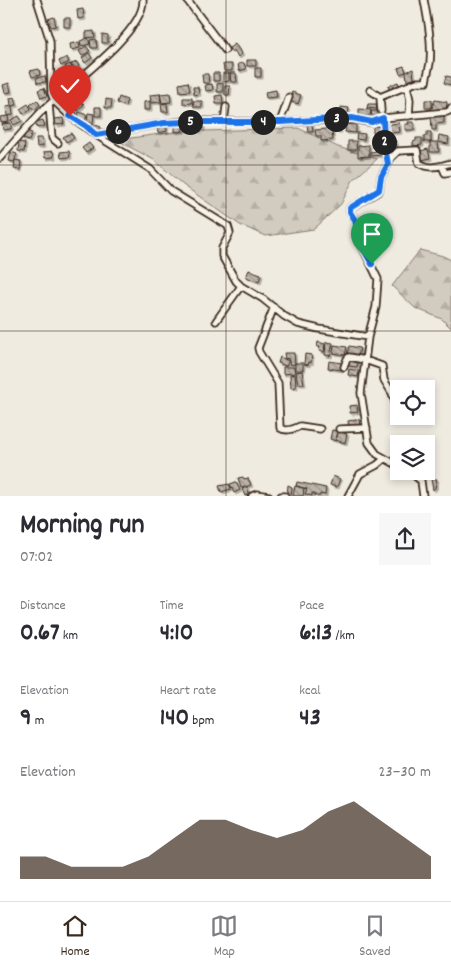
<!DOCTYPE html>
<meta charset="utf-8">
<style>
:root{--surface:#fff;--page:#f7f7f7;--text:#2b2b33;--muted:#7c7c81;--line:#e1e1e2;--accent:#3b2a1e}
body{margin:0;font-family:Dekko,sans-serif;background:var(--page);color:var(--text);height:100vh;display:flex;flex-direction:column;font-size:19px;white-space:nowrap}
*{box-sizing:border-box;margin:0}
p{font-size:16px;color:var(--muted)}
.icon{flex:none;width:28px;height:28px;fill:none;stroke:currentColor;stroke-width:2;stroke-linecap:round;stroke-linejoin:round}
.map{position:relative;height:496px;overflow:hidden}
.drawer{display:flex;flex-direction:column;background:var(--surface);flex:1}
.drawer>*{flex:none}
.tools{position:absolute;left:390px;top:380px;display:grid;gap:10px}
.tools a{display:grid;place-items:center;width:45px;height:45px;border-radius:0px;background:var(--surface);box-shadow:0 2px 8px #0003;font-size:25px}
.pin{position:absolute;display:grid;place-items:center;width:42px;height:42px;color:#fff;margin:-51px -21px;border-radius:50% 50% 50% 0;rotate:-45deg;box-shadow:0 0 5px #0007}
.pin .icon{rotate:45deg}
.km{position:absolute;width:25px;height:25px;margin:-12px;border-radius:50%;background:#222;color:#fff;font-size:14px;line-height:25px;text-align:center}
.round{display:grid;place-items:center;flex:none;width:52px;height:52px;border-radius:0px;background:var(--page)}
.summary{display:flex;align-items:center;justify-content:space-between;height:85px;padding:0 20px}
h1{font-size:28px;font-weight:800;line-height:38px}
.figures{display:grid;grid-template-columns:repeat(3,1fr);gap:8px;height:85px;padding:5px 20px}
.figures div{display:grid;align-content:center}
.figures b{font-size:25px;font-weight:800}
.figures small{font-size:14px;font-weight:400}
.figures p{font-size:14px}
.chart{height:140px;padding:10px 20px}
.chart p{display:flex;justify-content:space-between}
.chart svg{width:100%;height:90px;margin-top:5px;fill:var(--accent);opacity:.7}
.menu{display:flex;justify-content:space-around;align-items:center;height:70px;border-top:1px solid var(--line);background:var(--surface);font-size:14px;color:var(--muted)}
.menu a{display:grid;justify-items:center;gap:2px}
.menu .selected{color:var(--accent)}
.map>svg:first-child{display:block}
.forest{fill:url(#forest-firs);stroke:#867a6f}
.building{fill:url(#building-back-hatch);stroke:#3b2a1e;filter:url(#shadow)}
.lines{fill:none;stroke-linecap:round;stroke-linejoin:round}
.street-casing{stroke:#3b2a1e;stroke-width:9}
.street{stroke:#f7f3e8;stroke-width:5.5}
.route-casing{stroke:#fff;stroke-width:10}
.route{stroke:#1a73e8;stroke-width:6}
.grid{fill:none;stroke:#3b2a1e;stroke-width:1;stroke-opacity:0.55}
</style>
<div class="map">
<svg width="451" height="496" viewBox="0 0 451 496">
<defs>
<pattern id="forest-firs" width="22" height="20" patternUnits="userSpaceOnUse" patternTransform="scale(1.25)"><rect width="22" height="20" fill="#d1cbc0"/><path d="M5 1l3.5 6h-7zM16 11l3.5 6h-7z" fill="#b4aea5"/></pattern>
<pattern id="building-back-hatch" width="6" height="6" patternUnits="userSpaceOnUse" patternTransform="scale(1.25)"><rect width="6" height="6" fill="#bdb5aa"/><path d="M-1 5l2 2M0 0l6 6M5-1l2 2" fill="none" stroke="#9b938a"/></pattern>
<filter id="shadow"><feDropShadow dx="2" dy="2" stdDeviation="0" flood-color="#0004"/></filter>
</defs>
<rect width="100%" height="100%" fill="#efebe0"/>
<filter id="ink" filterUnits="userSpaceOnUse"><feTurbulence type="fractalNoise" baseFrequency=".02" numOctaves="2"/><feDisplacementMap in="SourceGraphic" scale="10" xChannelSelector="R" yChannelSelector="G"/><feConvolveMatrix kernelMatrix="1 2 1 2 8 2 1 2 1" color-interpolation-filters="sRGB"/></filter>
<g filter="url(#ink)">
<!-- forest -->
<path class="forest" d="M298,128L338,147L377,159L353,180L341,204L314,229L266,236L240,225L183,185L154,160L117,140L174,132Z
M420,250L443,256L451,260V328L442,319L415,308L392,286Z"/>
<!-- building -->
<path class="building" d="M83,9L84,18L78,19L77,10Z
M54,17L56,26L51,27L48,19Z
M64,18H70V27H64Z
M94,31L95,37L86,38V32Z
M102,34L108,35V43H102Z
M88,38L90,44L81,46L80,41Z
M96,39L97,48H91L90,40Z
M79,42L80,48L71,50L70,44Z
M235,44L242,54L238,57L234,50L231,52L229,48Z
M86,46L90,51L82,56L79,51Z
M89,53L92,58L85,63L82,58Z
M67,57L69,62L61,66L59,61Z
M247,60H256V66H247Z
M77,62L80,70L75,72L71,64Z
M244,63L246,69L239,71L238,64Z
M70,64L74,72L68,74L65,66Z
M223,64H232V71H224Z
M404,66L406,72L400,74L398,68Z
M255,68H261V77H255Z
M39,69L40,75L32,77L30,71Z
M413,69L414,79L407,81L406,72Z
M213,73H219V81H213Z
M223,73H229V81L223,82Z
M230,73H236L237,82H231Z
M202,74H208L209,83H203Z
M45,76L46,82L37,83L36,78Z
M446,76L451,77V85L444,83Z
M58,79L61,87L56,89L53,81Z
M188,82L190,91L180,92L179,84Z
M398,82L400,88L390,91L388,86Z
M9,83L11,92L5,93L3,85Z
M223,83V92H217V84Z
M212,84L213,90L206,91L205,85Z
M225,86H230L229,95H225Z
M193,87H198L199,94L194,95Z
M44,88L47,96L41,98L38,90Z
M70,89L74,93L61,106L56,101Z
M81,89L85,94L78,100L74,95Z
M276,90L277,97L266,98L265,92Z
M292,92L301,95L298,104L289,101Z
M170,93L171,102L162,103L160,94Z
M160,94L161,102L151,103L150,95Z
M222,95L223,104H216L215,96Z
M15,97L17,105L11,106L10,98Z
M119,97L127,100L125,106L117,103Z
M183,98H192V103L183,104Z
M106,99L112,100L111,108H105Z
M37,100L40,105L34,110L30,105Z
M79,100L84,104L78,111L73,107Z
M425,100H432V108H425Z
M435,100L447,102L446,111L431,110Z
M150,101V110H144V102Z
M193,101H202V107H194Z
M67,102L77,113L74,117L63,107Z
M167,103L168,112H162L161,104Z
M28,104L31,109L23,114L20,109Z
M368,104H377V109L367,108Z
M12,106L13,115L7,116L6,107Z
M95,107H101V116H95Z
M341,107L349,108L348,114L341,113Z
M359,109L371,110L370,116H359Z
M371,111H378L380,116H372Z
M79,112L87,115L85,121L77,118Z
M88,113L94,114L93,123L87,122Z
M191,113H198V120H191Z
M431,115H444V123L436,124V130H432Z
M8,116L9,122L1,123L0,117Z
M19,116L22,121L14,125L11,120Z
M63,118L64,124L56,125L55,119Z
M43,120L45,126L37,128L35,122Z
M408,122H414V130H405V124H409Z
M11,123V129L3,130L2,124Z
M112,123H120V129H111Z
M203,123V129L194,130V124Z
M399,123L400,132L391,133L390,124Z
M93,124L101,127L99,132L91,129Z
M307,124H312L313,132H308Z
M326,124H332L339,126L340,131H332L333,140L321,141V136H316L315,130L326,129Z
M346,124L356,125V133L345,132Z
M166,125L167,131L158,133L157,127Z
M183,125V131L175,132V126Z
M373,125L380,127L382,133H373Z
M26,131L32,133L29,141L23,139Z
M427,132H431V142H424V136H427Z
M71,133L74,138L66,142L63,137Z
M357,133L365,134L364,140L356,139Z
M439,135L449,137L448,144L438,142Z
M36,138H42L43,146L37,147Z
M416,138H422V145L413,146V142L416,141Z
M382,139L383,146L373,147L372,141Z
M348,141H357L356,150H348Z
M396,141L397,149L386,150L385,142Z
M19,142L25,143L24,152L18,151Z
M430,142H438L439,152H430Z
M89,143L93,148L86,153L82,148Z
M369,145V156L358,157V146Z
M376,148H382L383,155L370,156V152L377,151Z
M428,149L430,158L422,160L420,151Z
M53,151L54,157L45,158L44,152Z
M69,151L70,157L61,158L60,152Z
M11,152L17,154L14,162L9,161Z
M15,160L21,161L20,170L14,169Z
M249,270L261,274L259,282L246,277Z
M318,342L325,344L324,352L319,351L320,347H317Z
M326,342L333,343L330,356L325,355Z
M334,345L347,347L345,355L333,353Z
M349,346L360,348L358,357L347,355Z
M284,353H294L295,364L290,365L288,358L285,359Z
M305,354L312,355L311,363L309,362L308,365L304,364Z
M280,357L289,361L286,366L278,363Z
M349,358L359,360L357,367L348,366Z
M329,361L342,363L341,370L328,368Z
M295,363H303V370H295Z
M283,367H294L295,373L283,374Z
M349,369L359,371L358,377L348,375Z
M302,371L304,384H298L296,372Z
M295,374L296,387L291,388L290,375Z
M357,405L358,412L350,413L349,406Z
M359,419L360,427L349,429L348,421Z
M332,430L338,431L336,441L330,439Z
M338,431L347,434L345,443L336,440Z
M333,476L340,479L337,487L330,485Z
M243,477L244,479L248,478L251,485L241,488L238,478Z
M431,479H437L435,488L433,490Z
M236,482L240,490L234,493L230,484Z
M297,482L326,488L325,495L320,494V496H315V494L312,493V496L305,494L307,489L296,486Z
M229,484L231,489L221,492L219,486Z
M288,485L292,487L291,496H287Z
M295,486L304,488L303,496H293Z
M247,487L250,495L245,496L242,489Z"/>
<g class="lines">
<defs>
<path id="street" d="M37,0L50,41L51,93L54,101L70,116L96,135L150,169L171,191L228,226L230,233L222,248V256L236,281L241,286L263,299L284,316L298,324L319,329L368,337L361,393L369,443L377,454L399,466
M187,0L225,50
M370,90L380,97
M380,97L407,86
M380,97L381,111
M49,105L52,138L58,143
M409,116L410,100L407,86L417,82H426C427,75 429,69 430,63C432,42 428,21 424,0
M224,122L226,107
M280,122L289,97
M96,135L159,124L185,121L280,122L352,119L369,122H377L383,118L447,112L451,110V108
M0,158C13,143 27,127 41,112C65,88 144,34 143,0
M388,161L398,151L417,150L419,163C430,170 440,166 451,163
M442,166L445,173L451,172
M274,307L258,348L259,352L278,383L280,428C286,432 294,429 300,426L320,429
M216,321L241,286
M368,337L376,307L378,279L359,240L355,219L350,212V208L379,191L381,177L388,164L384,143L383,118
M344,367L347,359L349,357L365,360L382,366L384,380L392,393L399,415
M400,416L403,421
M339,429L367,428
M409,471L421,481L423,496
M252,496L257,494L269,496
M281,496H285
M348,496L360,474L377,465L384,459"/>
</defs>
<!-- street casing -->
<use href="#street" class="street-casing"/>
<!-- street -->
<use href="#street" class="street"/>
</g>
</g>
<g class="lines" filter="url(#ink)">
<defs>
<path id="route" d="M70,116L86,126L96,135L164,123L185,122H280L352,118L372,122L383,118L384,142L388,164L381,177L379,190L350,208V212L355,220L359,240L372,264"/>
</defs>
<!-- route casing -->
<use href="#route" class="route-casing"/>
<!-- route -->
<use href="#route" class="route"/>
</g>
<!-- grid -->
<path class="grid" d="M226,0V496M0,165H451M0,331H451"/>
</svg>
<div class="tools">
<a><svg class="icon" aria-label="locate" viewBox="0 0 24 24"><circle cx="12" cy="12" r="6"/><path d="M12 2v4M12 18v4M2 12h4M18 12h4"/></svg></a>
<a><svg class="icon" aria-label="layers" viewBox="0 0 24 24"><path d="M12 4l9 5-9 5-9-5zM3 14l9 5 9-5"/></svg></a>
</div>
<div class="pin" style="left:372px;top:264px;background:#1e9e55"><svg class="icon" aria-label="arrive" viewBox="0 0 24 24"><path d="M6 21V4h12l-3 4 3 4H6"/></svg></div>
<div class="pin" style="left:70px;top:116px;background:#d93025"><svg class="icon" aria-label="check" viewBox="0 0 24 24"><path d="M5 12l5 5 9-10"/></svg></div>
<b class="km" style="left:384px;top:142px">2</b>
<b class="km" style="left:336px;top:119px">3</b>
<b class="km" style="left:263px;top:122px">4</b>
<b class="km" style="left:190px;top:122px">5</b>
<b class="km" style="left:118px;top:131px">6</b>
</div>
<section class="drawer">
<div class="summary"><div><h1>Morning run</h1><p>07:02</p></div><a class="round"><svg class="icon" aria-label="share" viewBox="0 0 24 24"><path d="M12 15V3M7 8l5-5 5 5M5 13v7h14v-7"/></svg></a></div>
<div class="figures">
<div><p>Distance</p><b>0.67<small> km</small></b></div>
<div><p>Time</p><b>4:10</b></div>
<div><p>Pace</p><b>6:13<small> /km</small></b></div>
</div>
<div class="figures">
<div><p>Elevation</p><b>9<small> m</small></b></div>
<div><p>Heart rate</p><b>140<small> bpm</small></b></div>
<div><p>kcal</p><b>43</b></div>
</div>
<div class="chart"><p><span>Elevation</span>23–30 m</p>
<svg viewBox="0 0 160 44" preserveAspectRatio="none"><path d="M0 44V33L10 33L20 38L30 38L40 38L50 33L60 24L70 15L80 15L90 20L100 24L110 20L120 11L130 6L140 15L150 24L160 33V44z"/></svg>
</div>
</section>
<nav class="menu">
<a class="selected"><svg class="icon" aria-label="home" viewBox="0 0 24 24"><path d="M3 11l9-7 9 7M6 9v11h12V9"/></svg>Home</a>
<a><svg class="icon" aria-label="map" viewBox="0 0 24 24"><path d="M3 6l6-2 6 2 6-2v14l-6 2-6-2-6 2zM9 4v14M15 6v14"/></svg>Map</a>
<a><svg class="icon" aria-label="saved" viewBox="0 0 24 24"><path d="M7 4h10v16l-5-4-5 4z"/></svg>Saved</a>
</nav>
